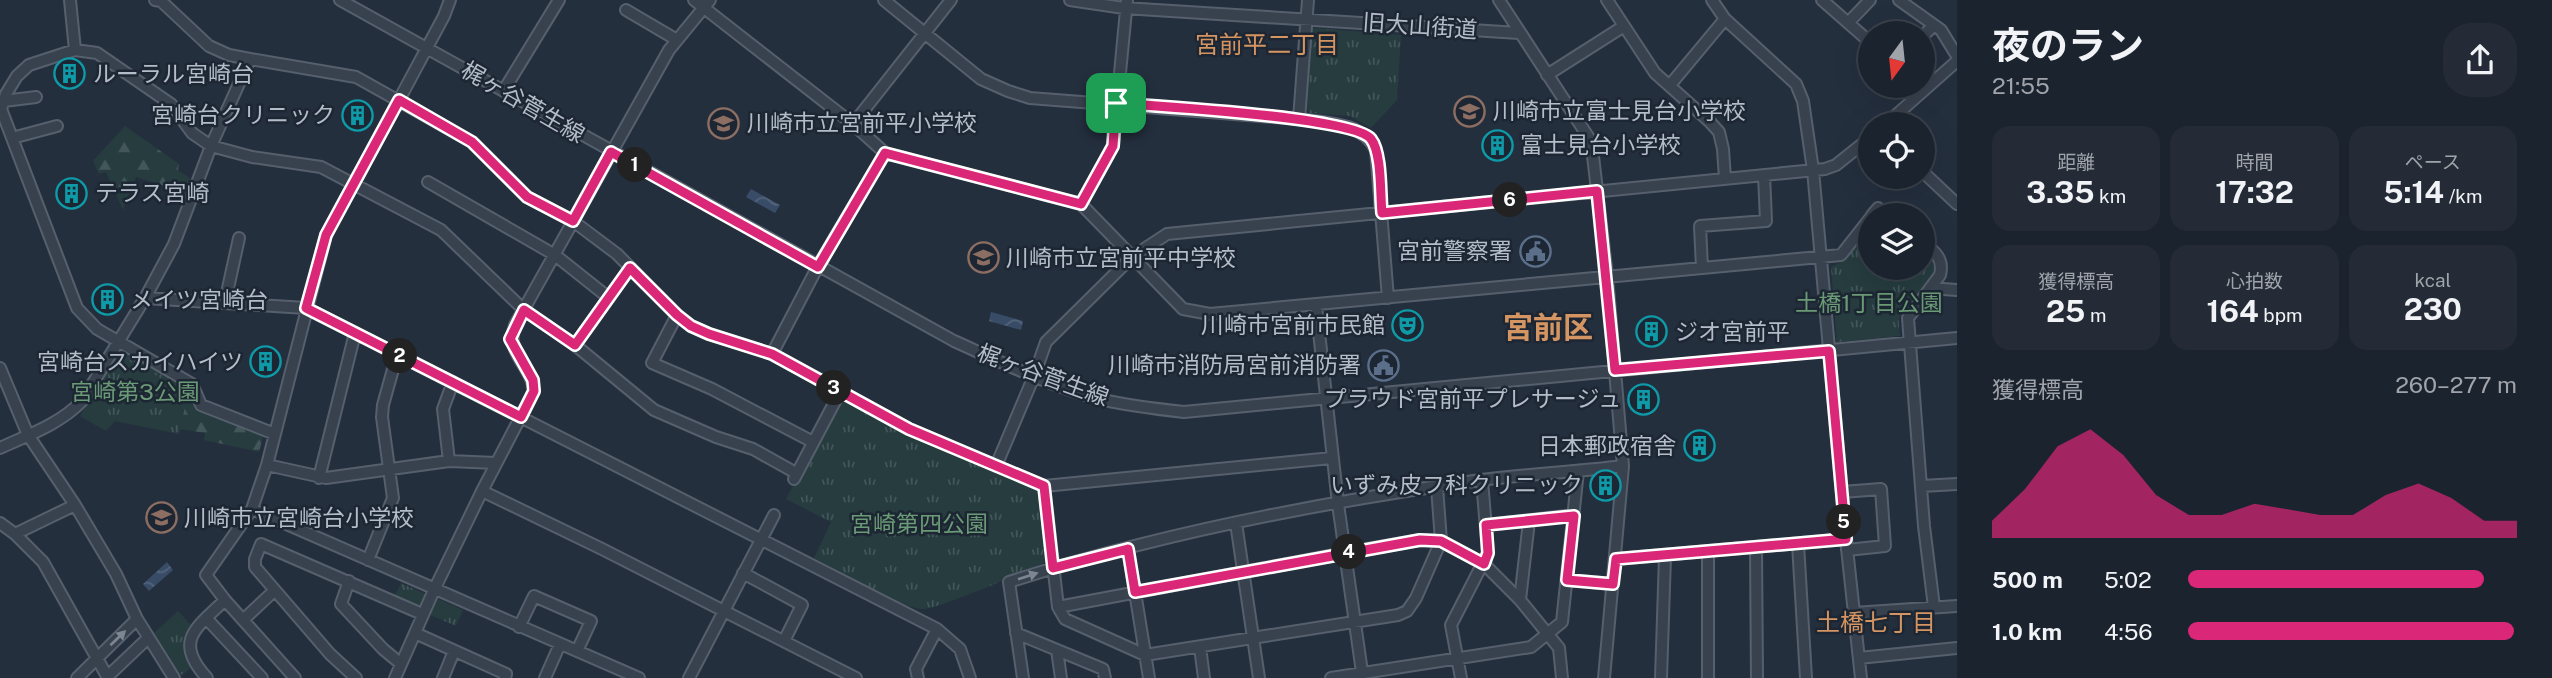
<!DOCTYPE html>
<html lang="ja">
<meta charset="utf-8">
<style>
:root{--surface:#1b232e;--page:#242b36;--text:#f1f3f6;--muted:#a0a4aa;--line:#39404a;--accent:#db2777}
body{margin:0;font-family:"Public Sans","Noto Sans JP",sans-serif;background:var(--page);color:var(--text);height:100vh;display:flex;flex-direction:column;font-size:26px;white-space:nowrap}
*{box-sizing:border-box;margin:0}
p{font-size:23px;color:var(--muted)}
.icon{flex:none;width:38px;height:38px;fill:none;stroke:currentColor;stroke-width:2;stroke-linecap:round;stroke-linejoin:round}
.map{position:relative;flex:1;overflow:hidden}
.sheet{display:flex;flex-direction:column;background:var(--surface);width:595px}
.sheet>*{flex:none}
.needle{width:46px;rotate:195deg}
.fabs{position:absolute;left:1858px;top:21px;display:grid;gap:14px}
.fabs a{display:grid;place-items:center;width:77px;height:77px;border-radius:50%;background:var(--surface);box-shadow:0 7px 28px #0002,0 0 0 2px var(--line);font-size:35px}
.pin{position:absolute;display:grid;place-items:center;width:60px;height:60px;color:#fff;margin:-30px;border-radius:14px;box-shadow:0 4px 10px #0006}
.km{position:absolute;width:35px;height:35px;margin:-18px;border-radius:50%;background:#222;color:#fff;font-size:19px;line-height:35px;text-align:center}
.round{display:grid;place-items:center;flex:none;width:74px;height:74px;border-radius:28px;background:var(--page)}
.overview{display:flex;align-items:center;justify-content:space-between;height:119px;padding:0 35px}
h1{font-size:38px;font-weight:700;line-height:52px}
.figures{display:grid;grid-template-columns:repeat(3,1fr);gap:10px;height:119px;padding:7px 35px}
.figures div{display:grid;align-content:center;border-radius:18px;background:var(--page);text-align:center}
.figures b{font-size:30px;font-weight:700}
.figures small{font-size:19px;font-weight:400}
.figures p{font-size:19px}
.chart{height:196px;padding:14px 35px}
.chart p{display:flex;justify-content:space-between}
.chart svg{width:100%;height:126px;margin-top:7px;fill:var(--accent);opacity:.7}
ul{padding:0 35px;list-style:none;font-size:23px}
li{display:grid;grid-template-columns:112px 84px 1fr;align-items:center;height:52px}
li i{height:18px;border-radius:9px;background:var(--accent)}
main{display:flex;flex:1;min-height:0}
.map>svg:first-child{display:block}
.forest{fill:url(#forest-firs)}
.park{fill:url(#park-tufts)}
.pitch{fill:#263c3f}
.water{fill:url(#water-waves)}
.lines{fill:none;stroke-linecap:round;stroke-linejoin:round}
.minor-casing{stroke:#565f6c;stroke-width:14}
.minor{stroke:#38414e;stroke-width:10}
.oneway{fill:#7c8592}
.route-casing{stroke:#fff;stroke-width:14}
.route{stroke:#db2777;stroke-width:9}
.labels{text-anchor:middle;stroke-width:5;stroke-linejoin:round;paint-order:stroke}
.street-label{font-size:23px;fill:#b4bcc9;stroke:#1d2633}
.poi-label{font-size:23px;fill:#b4bcc9;stroke:#1d2633;text-anchor:start}
.park-label{font-size:23px;fill:#6b9a76;stroke:#1d2633}
.neighbourhood-label{font-size:24px;fill:#d59563;stroke:#1d2633}
.district-label{font-size:30px;font-weight:bold;fill:#d59563;stroke:#1d2633}
</style>
<main>
<div class="map">
<svg width="1957" height="678" viewBox="0 0 1957 678">
<defs>
<pattern id="forest-firs" width="22" height="20" patternUnits="userSpaceOnUse" patternTransform="scale(1.75)"><rect width="22" height="20" fill="#263c3f"/><path d="M5 1l3.5 6h-7zM16 11l3.5 6h-7z" fill="#435659"/></pattern>
<pattern id="park-tufts" width="24" height="20" patternUnits="userSpaceOnUse" patternTransform="scale(1.75)"><rect width="24" height="20" fill="#263c3f"/><path d="M3 7l-1-3M5 7V3M7 7l1-3M15 17l-1-3M17 17v-4M19 17l1-3" fill="none" stroke="#435659"/></pattern>
<pattern id="water-waves" width="16" height="10" patternUnits="userSpaceOnUse" patternTransform="scale(1.75)"><rect width="16" height="10" fill="#394c67"/><path d="M0 5q4-4 8 0t8 0" fill="none" stroke="#53647b"/></pattern>
</defs>
<rect width="100%" height="100%" fill="#242f3e"/>
<!-- forest -->
<path class="forest" d="M125,126L179,164L178,170L192,180L186,193L136,177L123,210L106,172L99,174L93,161Z
M186,389L199,408L264,433L259,452L204,440L205,433L180,429Z"/>
<!-- park -->
<path class="park" d="M1314,28L1401,35L1397,100L1371,128L1350,116L1310,113L1303,107L1308,33Z
M1871,221V268H1923V250C1956,275 1904,296 1899,319C1898,323 1900,331 1900,336L1837,342L1831,267L1844,261Z
M128,349L189,389L179,434L115,421L106,431L80,416L121,351Z
M844,400L894,427L1035,485L1039,490L1049,558L1046,562C1028,570 934,611 921,609C894,605 841,572 814,558L831,522L786,499L839,401Z
M401,583L425,594L420,606L417,607L394,597Z
M438,599L463,610L456,626L428,614L434,601Z
M178,611L192,626L186,652L192,667L182,675L167,659L153,634Z"/>
<!-- pitch -->
<path class="pitch" d="M133,361L176,388L168,404L118,389Z"/>
<!-- water -->
<path class="water" d="M751,189L780,205L775,213L746,197Z
M991,312L1023,321L1021,330L989,321Z
M167,562L173,570L149,591L143,584Z"/>
<g class="lines">
<defs>
<path id="minor" d="M70,0L75,50
M155,0L161,1L209,46L229,55L250,59L356,77L472,142L527,197L573,221L617,254L677,315L691,326L709,334L772,354L909,429L1044,486L1332,458
M340,0L954,341C1003,363 1052,387 1104,400C1130,406 1157,409 1184,412L1957,338
M694,0L853,124L885,153L1081,204L1183,309L1210,314L1841,255L1871,217
M884,0L981,79L1008,91L1030,98L1299,119C1328,123 1362,122 1376,150L1388,298
M1070,0L1124,8L1519,33
M1499,0L1589,138L1593,156L1607,276L1623,466L1604,678
M1607,0L1655,73L1710,122L1719,132L1723,149L1725,179
M1712,0L1725,19L1796,84L1803,101L1813,170L1846,539L1861,678
M1822,0L1871,43
M1899,0L1941,30L1957,56
M626,10L677,40
M1848,23L1870,0
M1923,36L1934,25
M1547,75L1624,26
M1670,85L1725,19
M504,90L559,0
M4,101L36,97
M1299,119L1308,0
M853,124L951,0
M1886,124L1957,61
M12,138L57,126
M1923,172L1957,204
M428,182L555,255L609,298
M1081,204L1113,146L1127,0
M1872,215L1878,208L1887,215
M1923,243C1935,251 1944,259 1940,275L1908,318L1924,526L1934,607
M1702,268L1700,226L1766,221L1764,175
M1930,288L1957,290
M145,298L306,308L937,629L960,649L970,678
M225,302L239,238
M1316,305L1338,504L1362,672
M677,315L652,363L712,389L813,442
M575,345L630,268
M772,354L818,266L885,153
M0,368L28,435L75,505L116,574L137,619L174,678
M275,434L201,405L192,384L97,329L77,308L1,109L6,94L17,76L29,65L75,50L97,53L171,104L192,133L211,146L252,157L321,167L441,230L524,310L575,345L654,410L716,437L753,449L796,473
M0,448C28,435 60,424 82,401L145,298L174,244L211,146L250,59
M449,461L443,409L453,382
M267,465L326,478L449,461L496,463
M996,466L1034,376L1046,342L1132,257L1167,234L1825,169L1836,165L1871,137
M319,478L355,333
M794,479L840,392
M1044,486L1058,607L1065,619L1145,655L1398,615L1407,611L1416,598L1441,541L1437,487
M1922,486L1957,484
M482,491L602,549L856,678
M1842,492L1881,489L1885,546L1847,550
M252,509L639,678
M0,523L15,534L43,562L108,678
M1236,523L1259,678
M1486,525L1574,515
M15,534L75,505
M1798,544L1806,678
M1128,549L1149,678
M1756,549L1757,678
M1708,553V678
M1616,559L1846,539
M368,560L393,498L382,417L383,405L397,355
M743,573L802,605L784,641
M1567,580L1613,584
M349,581L341,604L383,649L401,664
M1520,600L1529,521
M1058,607L1345,553L1420,540L1441,541L1484,564L1520,600L1559,648L1562,678
M1854,613L1957,606
M206,618L262,678
M244,619L274,591
M519,627L534,596L591,621L577,651
M415,633L506,674L505,678
M1016,633L1103,669L1105,678
M1200,647L1204,678
M1057,650L1061,678
M1859,658L1957,648
M108,676L148,638
M77,678L137,619
M207,678C173,641 196,628 225,600
M295,678L225,600L206,575L252,509L267,465L326,235L399,100L444,16L450,0
M356,678L330,654L255,567V559L261,544L422,614
M395,678L434,590L482,491L534,391C531,364 505,354 515,325L669,50L710,0
M443,678L454,651
M545,678L560,644
M689,678L774,515
M918,678L916,669L937,629
M1023,678L1009,582C1161,533 1322,502 1481,480C1528,474 1576,472 1623,466
M1331,678L1531,647L1562,622L1578,471
M1461,678L1451,625L1488,553L1482,480
M1661,678L1665,557"/>
</defs>
<!-- minor casing -->
<use href="#minor" class="minor-casing"/>
<!-- minor -->
<use href="#minor" class="minor"/>
</g>
<!-- one-way arrows -->
<defs><path id="oneway-solid" d="M-6-.8H1V-3.2L6.5 0L1 3.2V.8H-6Z" transform="scale(1.75)"/></defs>
<g class="oneway">
<use href="#oneway-solid" transform="translate(1028 576) rotate(-18)"/>
<use href="#oneway-solid" transform="translate(118 638) rotate(-44)"/>
</g>
<g class="lines">
<defs>
<path id="route" d="M399,100L472,142L527,197L573,221L611,152L818,267L885,153L1081,204L1113,146L1116,103C1154,106 1354,117 1371,139C1382,153 1380,194 1382,213L1597,191L1615,370L1829,351L1846,539L1616,559L1613,584L1567,580L1574,516L1486,525L1488,553L1484,564L1441,541L1420,540L1135,592L1128,549L1053,568L1044,486L909,429L772,354L709,334L691,326L677,315L630,268L575,345L524,310L510,339L533,380L534,391L521,417L306,308L326,235Z"/>
</defs>
<!-- route casing -->
<use href="#route" class="route-casing"/>
<!-- route -->
<use href="#route" class="route"/>
</g>
<!-- icons -->
<defs>
<symbol id="building-ring" viewBox="-11 -11 22 22"><circle r="9.5" fill="#1d2633" stroke="#0f9aa8" stroke-width="1.5"/><path d="M-4-6H4V6H1V3H-1V6H-4ZM-2.5-4.3h1.7v1.8h-1.7ZM.8-4.3h1.7v1.8H.8ZM-2.5-1h1.7V.8h-1.7ZM.8-1h1.7V.8H.8Z" fill="#0f9aa8"/></symbol>
<symbol id="school-ring" viewBox="-11 -11 22 22"><circle r="9.5" fill="#1d2633" stroke="#8d6e63" stroke-width="1.5"/><path d="M0-5L7-2L0 1L-7-2ZM-4 1L0 2.5L4 1V4Q0 6-4 4Z" fill="#8d6e63"/></symbol>
<symbol id="civic-ring" viewBox="-11 -11 22 22"><circle r="9.5" fill="#1d2633" stroke="#5c6f8a" stroke-width="1.5"/><path d="M-.6-6.5H3V-4.5H.6V-3L4-1V1h2V6H-6V1h2V-1L-.6-3ZM-1.2 2.5V6h2.4V2.5Z" fill="#5c6f8a"/></symbol>
<symbol id="theatre-ring" viewBox="-11 -11 22 22"><circle r="9.5" fill="#1d2633" stroke="#0f9aa8" stroke-width="1.5"/><path d="M-5-5.5Q0-4 5-5.5V0Q5 5 0 6Q-5 5-5 0ZM-3.3-2.5H-1v1.5H-3.3ZM1-2.5H3.3v1.5H1ZM-2.8 1Q0 5.5 2.8 1Z" fill="#0f9aa8"/></symbol>
</defs>
<g fill-rule="evenodd">
<use href="#building-ring" x="52" y="56" width="35" height="35"/>
<use href="#school-ring" x="1452" y="94" width="35" height="35"/>
<use href="#building-ring" x="340" y="98" width="35" height="35"/>
<use href="#school-ring" x="706" y="106" width="35" height="35"/>
<use href="#building-ring" x="1480" y="128" width="35" height="35"/>
<use href="#building-ring" x="54" y="176" width="35" height="35"/>
<use href="#civic-ring" x="1518" y="234" width="35" height="35"/>
<use href="#school-ring" x="966" y="240" width="35" height="35"/>
<use href="#building-ring" x="90" y="282" width="35" height="35"/>
<use href="#theatre-ring" x="1390" y="308" width="35" height="35"/>
<use href="#building-ring" x="1634" y="314" width="35" height="35"/>
<use href="#building-ring" x="248" y="344" width="35" height="35"/>
<use href="#civic-ring" x="1366" y="348" width="35" height="35"/>
<use href="#building-ring" x="1626" y="382" width="35" height="35"/>
<use href="#building-ring" x="1682" y="428" width="35" height="35"/>
<use href="#building-ring" x="1588" y="468" width="35" height="35"/>
<use href="#school-ring" x="144" y="500" width="35" height="35"/>
</g>
<g class="labels">
<!-- street labels -->
<g class="street-label">
<text transform="translate(1420 26) rotate(4)" y="8">旧大山街道</text>
<text transform="translate(523 102) rotate(30)" y="8">梶ヶ谷菅生線</text>
<text transform="translate(1043 375) rotate(20)" y="8">梶ヶ谷菅生線</text>
</g>
<!-- poi labels -->
<g class="poi-label">
<text x="93" y="82">ルーラル宮崎台</text>
<text x="1493" y="119">川崎市立富士見台小学校</text>
<text x="335" y="123" text-anchor="end">宮崎台クリニック</text>
<text x="747" y="131">川崎市立宮前平小学校</text>
<text x="1520" y="153">富士見台小学校</text>
<text x="95" y="201">テラス宮崎</text>
<text x="1512" y="259" text-anchor="end">宮前警察署</text>
<text x="1006" y="266">川崎市立宮前平中学校</text>
<text x="130" y="308">メイツ宮崎台</text>
<text x="1385" y="333" text-anchor="end">川崎市宮前市民館</text>
<text x="1675" y="340">ジオ宮前平</text>
<text x="243" y="370" text-anchor="end">宮崎台スカイハイツ</text>
<text x="1361" y="373" text-anchor="end">川崎市消防局宮前消防署</text>
<text x="1621" y="407" text-anchor="end">プラウド宮前平プレサージュ</text>
<text x="1676" y="454" text-anchor="end">日本郵政宿舎</text>
<text x="1583" y="493" text-anchor="end">いずみ皮フ科クリニック</text>
<text x="184" y="526">川崎市立宮崎台小学校</text>
</g>
<!-- park labels -->
<g class="park-label">
<text x="1869" y="311">土橋1丁目公園</text>
<text x="135" y="400">宮崎第3公園</text>
<text x="919" y="532">宮崎第四公園</text>
</g>
<!-- neighbourhood labels -->
<g class="neighbourhood-label">
<text x="1267" y="53">宮前平二丁目</text>
<text x="1876" y="631">土橋七丁目</text>
</g>
<!-- district labels -->
<g class="district-label">
<text x="1548" y="338">宮前区</text>
</g>
</g>
</svg>
<div class="fabs">
<a><svg class="needle" viewBox="-14 -14 28 28"><path d="M0-13l5 13h-10z" fill="#e53935"/><path d="M0 13l5-13h-10z" fill="#a0a4aa"/></svg></a>
<a><svg class="icon" aria-label="locate" viewBox="0 0 24 24"><circle cx="12" cy="12" r="6"/><path d="M12 2v4M12 18v4M2 12h4M18 12h4"/></svg></a>
<a><svg class="icon" aria-label="layers" viewBox="0 0 24 24"><path d="M12 4l9 5-9 5-9-5zM3 14l9 5 9-5"/></svg></a>
</div>
<div class="pin" style="left:1116px;top:103px;background:#1e9e55"><svg class="icon" aria-label="arrive" viewBox="0 0 24 24"><path d="M6 21V4h12l-3 4 3 4H6"/></svg></div>
<b class="km" style="left:635px;top:165px">1</b>
<b class="km" style="left:400px;top:356px">2</b>
<b class="km" style="left:834px;top:388px">3</b>
<b class="km" style="left:1349px;top:552px">4</b>
<b class="km" style="left:1844px;top:522px">5</b>
<b class="km" style="left:1510px;top:200px">6</b>
</div>
<section class="sheet">
<div class="overview"><div><h1>夜のラン</h1><p>21:55</p></div><a class="round"><svg class="icon" aria-label="share" viewBox="0 0 24 24"><path d="M12 15V3M7 8l5-5 5 5M5 13v7h14v-7"/></svg></a></div>
<div class="figures">
<div><p>距離</p><b>3.35<small> km</small></b></div>
<div><p>時間</p><b>17:32</b></div>
<div><p>ペース</p><b>5:14<small> /km</small></b></div>
</div>
<div class="figures">
<div><p>獲得標高</p><b>25<small> m</small></b></div>
<div><p>心拍数</p><b>164<small> bpm</small></b></div>
<div><p>kcal</p><b>230</b></div>
</div>
<div class="chart"><p><span>獲得標高</span>260–277 m</p>
<svg viewBox="0 0 160 44" preserveAspectRatio="none"><path d="M0 44V38L10 27L20 12L30 6L40 15L50 29L60 36L70 36L80 32L90 34L100 36L110 36L120 29L130 25L140 30L150 38L160 38V44z"/></svg>
</div>
<ul>
<li><b>500 m</b>5:02<i style="width:90%"></i></li>
<li><b>1.0 km</b>4:56<i style="width:99%"></i></li>
</ul>
</section>
</main>
